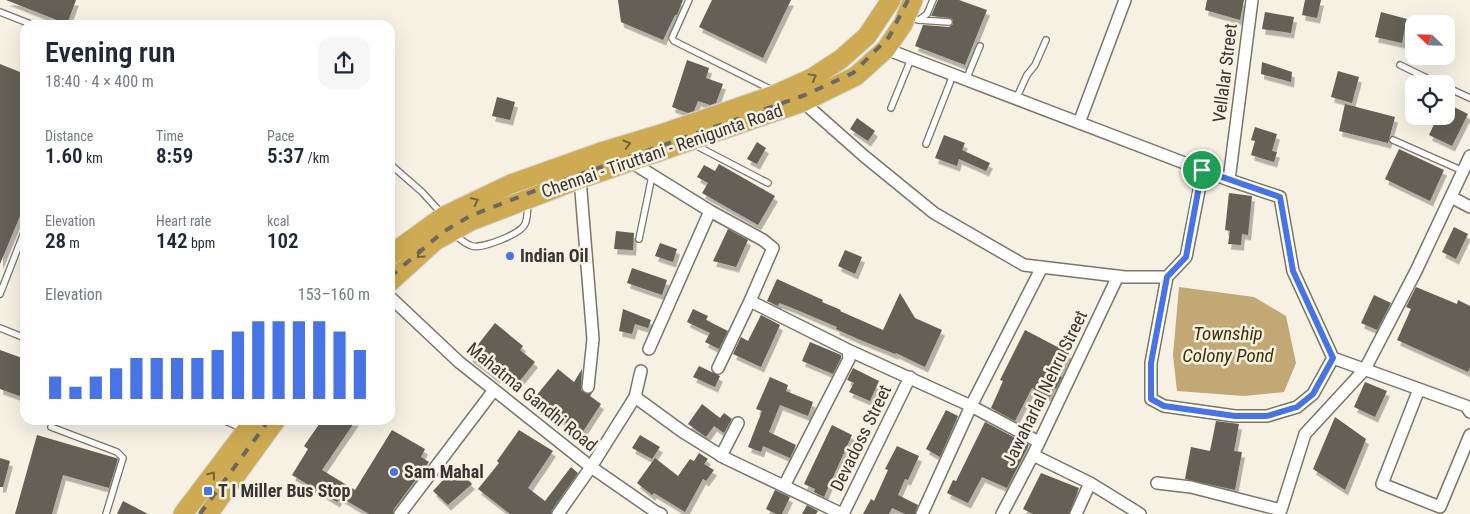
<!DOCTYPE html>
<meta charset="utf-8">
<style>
:root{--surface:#fff;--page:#f6f6f7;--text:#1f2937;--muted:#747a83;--accent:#4773e5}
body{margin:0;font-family:"Roboto Condensed",sans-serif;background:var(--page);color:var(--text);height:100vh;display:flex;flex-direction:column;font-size:19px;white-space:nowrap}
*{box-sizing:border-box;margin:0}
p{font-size:16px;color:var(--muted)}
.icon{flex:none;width:28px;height:28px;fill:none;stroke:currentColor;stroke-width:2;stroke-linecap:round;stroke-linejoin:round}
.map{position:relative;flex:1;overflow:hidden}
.details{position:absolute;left:20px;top:20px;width:375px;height:405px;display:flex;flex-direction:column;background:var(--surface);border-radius:15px;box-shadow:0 5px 20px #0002}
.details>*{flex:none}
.needle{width:32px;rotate:293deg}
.fabs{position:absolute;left:1405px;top:15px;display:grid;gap:10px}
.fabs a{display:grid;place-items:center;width:50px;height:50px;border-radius:10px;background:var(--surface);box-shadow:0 5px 20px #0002;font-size:25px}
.pin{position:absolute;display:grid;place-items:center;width:42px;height:42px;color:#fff;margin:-21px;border:2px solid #fff;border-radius:50%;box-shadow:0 1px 5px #0007}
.round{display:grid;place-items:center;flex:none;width:52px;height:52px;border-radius:15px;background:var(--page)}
.headline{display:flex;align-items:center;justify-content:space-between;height:85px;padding:0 25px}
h1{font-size:28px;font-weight:600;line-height:38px}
.figures{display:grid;grid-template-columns:repeat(3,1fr);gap:8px;height:85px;padding:5px 25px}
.figures div{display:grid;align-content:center}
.figures b{font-size:21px;font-weight:600}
.figures small{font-size:14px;font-weight:400}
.figures p{font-size:14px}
.chart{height:140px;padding:10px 25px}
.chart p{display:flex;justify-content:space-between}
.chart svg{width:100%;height:90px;margin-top:5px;stroke:var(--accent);stroke-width:6}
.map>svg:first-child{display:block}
.water{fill:#c1a874}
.building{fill:#655f54;filter:url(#shadow)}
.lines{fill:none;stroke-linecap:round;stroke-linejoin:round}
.service-casing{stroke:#7b7569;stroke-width:8}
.minor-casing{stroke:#7b7569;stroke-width:14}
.trunk-casing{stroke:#d3d3d1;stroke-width:21}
.service{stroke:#fff;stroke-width:5.5}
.minor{stroke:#fff;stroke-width:11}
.trunk{stroke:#ceab52;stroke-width:19}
.rail{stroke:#6b6860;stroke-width:4;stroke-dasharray:9 9;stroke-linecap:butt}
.oneway{stroke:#73643e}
.route-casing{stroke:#fff;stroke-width:10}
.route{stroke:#4773e5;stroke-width:6}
.poi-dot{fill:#4773e5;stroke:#f7f1e3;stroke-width:2}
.labels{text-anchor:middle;stroke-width:5;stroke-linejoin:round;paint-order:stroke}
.street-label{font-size:18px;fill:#373530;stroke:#f7f1e3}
.poi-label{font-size:18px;font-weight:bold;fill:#373530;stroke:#f7f1e3;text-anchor:start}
.water-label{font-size:19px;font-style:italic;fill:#413003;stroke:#f7f1e3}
</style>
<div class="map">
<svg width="1470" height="514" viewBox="0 0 1470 514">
<defs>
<filter id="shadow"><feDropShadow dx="3" dy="5.5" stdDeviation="0" flood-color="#0004"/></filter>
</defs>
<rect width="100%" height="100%" fill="#f7f1e3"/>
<!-- water -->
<path class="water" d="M1179,287L1254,297L1286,316L1296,363L1284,392L1244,396L1177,391L1173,355Z"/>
<!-- building -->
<path class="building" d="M6,0H76L67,24Z
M618,0H683L677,15H675L663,40L621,22Z
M712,0H791L763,58L699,27Z
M938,0H959L987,10L965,65L915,46L923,25L949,27L953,24V20L951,18L931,16Z
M1207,0H1244L1240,20L1205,10Z
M1305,0H1321L1317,18L1302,15Z
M1265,12L1294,17L1291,33L1262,29Z
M1381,12L1407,19L1402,43L1375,37Z
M687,60L709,68L706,78L723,84L716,103L710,105L698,101L694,111L688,113L672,107Z
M1262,62L1292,72L1291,82L1261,74Z
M0,64L25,74V204L0,264Z
M1338,71L1359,77L1352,103L1331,97Z
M497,97L515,102L510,120L492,116Z
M1446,103L1468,114L1452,146L1429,135L1438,116H1446Z
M1345,104L1395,117L1388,143L1339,131Z
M857,118L875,131L868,141L850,129Z
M1255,127L1277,134L1272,151L1277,152L1274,162L1251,155L1255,141L1251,140Z
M944,135L965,143L962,150L990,163L986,171L959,159L957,166L935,158Z
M757,142L766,148L757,164L747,159Z
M1399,149L1444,170L1430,201L1385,179Z
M719,164L775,196L758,225L702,193L708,183L697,177L704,165L715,171Z
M1229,193L1252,196L1248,235L1242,234L1241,245L1228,244L1230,231L1225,230Z
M1454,227L1468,234L1456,259L1442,252Z
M728,229L748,240L736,267L713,261Z
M616,231L634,233L633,250L614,249Z
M660,243L677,249L673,262L655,256Z
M845,250L862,257L855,274L838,266Z
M632,268L667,280L662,295L627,283Z
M777,279L823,300L822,302L841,310L840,311L883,330L900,293L915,318L942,330L925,367L896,353L895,354L858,339L836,329L837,327L790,307L779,303L778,306L767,301Z
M1416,287L1457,304L1458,300L1470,306V367L1468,372L1397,340L1411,309L1406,307Z
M1374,295L1391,303L1377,330L1361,323Z
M623,309L651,320L648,328L635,324L632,334L619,331Z
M693,309L708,316L706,320L728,331L719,349L705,342L710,333L687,322Z
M761,315L780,325L761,367L733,354L741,337L748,341Z
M495,323L523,346L520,350L535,362L514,388L499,376L497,378L469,356Z
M1025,330L1069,353L1058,376L1062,377L1056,389L1054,388L1050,397L1032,388L1015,421L991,408L1003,381L1000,380Z
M810,342L841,355V358L833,374L802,361Z
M0,350L25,359V398L0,389Z
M699,366L720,376L715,387L693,377Z
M853,368L879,381L870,401L849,392L854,383L847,380Z
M558,369L574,382L582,369L581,390L587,394L592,393L590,396L601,404L582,433L544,409L542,411L531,402Z
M770,377L788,385L786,391L813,402L808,416L780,405L769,432L796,445L790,458L763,446L761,452L748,447L762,411L756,409Z
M1365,382L1387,391L1375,417L1354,407Z
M702,404L720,418L724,413L732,419L724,433L714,426L706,437L688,424Z
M946,410L958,416L940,457L926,449Z
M1335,417L1366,439L1345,490L1313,469Z
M322,420H356L322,470L355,490L392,430L425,449L421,457L429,462L394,509L393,514H369L340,497L337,502L292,475L308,449L304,446Z
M1216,421L1239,424L1234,451L1242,452L1235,490L1185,479L1191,447L1210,451Z
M985,422L1029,445L1007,488L982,477L968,503L947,493L953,480L956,481Z
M832,425L852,435L824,497L814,492L815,489L804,484Z
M519,430L553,451L528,488L545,501L571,467L578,473L552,510L551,514H510L478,489L499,463L497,461Z
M37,435L116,458L118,459L109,488L63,475L52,514H15Z
M640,435L660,447L652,459L632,448Z
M897,446L919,456L908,480L905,479L898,495L918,505L915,514H905L892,508L889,514H863L871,499L874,501L888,470L885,469Z
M699,453L708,459L704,464L714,470L706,481L703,479L685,512L654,493L652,495L637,483L655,458L678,476L690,459L694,461Z
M0,458L10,461L3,487H0Z
M455,466L472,484L448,505L433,491L443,480L442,478Z
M1041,473L1079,488L1069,514H1033L1023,509Z
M775,490L790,497L782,514H776L766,509Z
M123,501L148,514H117Z
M807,505L818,511L816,514H802Z"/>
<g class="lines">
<defs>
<path id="service" d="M689,0L672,38L674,41L774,91
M0,12L33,25
M909,17L918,20L949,22
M919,20L927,14L933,0
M1400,65L1439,84
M966,80L980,46
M1446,87L1470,98
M1016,99L1027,75L1035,65L1046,40
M891,108L911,59
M1393,140L1463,171
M926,144L953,75
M695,145L768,183
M390,164L422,192L442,214
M455,235C460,239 465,244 472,246C482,249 521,234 525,224C528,218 527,210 528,204
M639,239L652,176
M0,294L25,230
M0,328L25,338
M223,420L244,429
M51,427L117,452L123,458L106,514"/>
<path id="minor" d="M886,49L1229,180L1280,197L1293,271L1333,358L1466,406L1470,412
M803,102L864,156L934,213L1024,265L1125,277H1167L1186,257L1203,170
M1079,123L1125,0
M631,162L710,211L763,240L773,248L750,301L848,350L849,359L784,486
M580,179L593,339L588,387
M1229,180L1252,0
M1451,197L1470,207
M1167,277L1151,363V399L1164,406L1235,416H1267L1297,407L1313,394L1333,358
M390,297L459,362L591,467L656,512L661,514
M649,349L710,211
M848,350L971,406L1039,442
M718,368L750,301
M1419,389L1382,484L1440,507L1470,435
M635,397L683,432L725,458L842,514
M1033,455L1090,483L1140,514
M721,456L738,423
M1157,483L1191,487L1281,510L1305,434L1365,369L1416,271L1470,156
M400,514L494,390
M558,514L591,467L635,397L641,371
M843,514L910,377
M922,514L971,406L1042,267
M1002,514L1033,455L1118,276
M1076,514L1090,483"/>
<path id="trunk" d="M390,255L444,216L511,184L604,151L667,132L774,95L812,78L841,59L867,36L891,0
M390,282L435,241L471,221L580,179L803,102L856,76L886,49L903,24L913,0
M183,514L254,420
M208,514L276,420"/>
</defs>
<!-- service casing -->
<use href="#service" class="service-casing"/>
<!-- minor casing -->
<use href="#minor" class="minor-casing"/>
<!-- trunk casing -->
<use href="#trunk" class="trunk-casing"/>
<!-- service -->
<use href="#service" class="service"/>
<!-- minor -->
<use href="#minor" class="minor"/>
<!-- trunk -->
<use href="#trunk" class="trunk"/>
<!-- rail -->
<path class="rail" d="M390,277L443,232L470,216L550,185L805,95L853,73L889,37L908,0
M200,514L269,420"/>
</g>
<!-- one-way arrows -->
<defs><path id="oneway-chevron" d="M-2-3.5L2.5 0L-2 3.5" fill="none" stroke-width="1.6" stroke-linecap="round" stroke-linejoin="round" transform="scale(1.25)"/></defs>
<g class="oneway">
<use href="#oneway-chevron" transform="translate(813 77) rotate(-29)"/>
<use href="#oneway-chevron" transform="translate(627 144) rotate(-16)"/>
<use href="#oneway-chevron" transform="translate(475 201) rotate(-26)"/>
<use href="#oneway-chevron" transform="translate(420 255) rotate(138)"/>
<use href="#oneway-chevron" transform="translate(212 475) rotate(-53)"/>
</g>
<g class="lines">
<defs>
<path id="route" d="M1202,170L1280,197L1293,271L1333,358L1313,394L1297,407L1267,416H1235L1164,406L1151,399V363L1167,277L1186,257Z"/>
</defs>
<!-- route casing -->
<use href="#route" class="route-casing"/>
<!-- route -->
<use href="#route" class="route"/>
</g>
<!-- markers -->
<g class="poi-dot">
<circle cx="510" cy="256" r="5"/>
<circle cx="394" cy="472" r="5"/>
<rect x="203" y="486" width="10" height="10" rx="2.5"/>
</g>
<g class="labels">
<!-- street labels -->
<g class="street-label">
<text transform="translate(1225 73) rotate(-83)" y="6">Vellalar Street</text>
<text transform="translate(662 151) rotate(-19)" y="6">Chennai - Tiruttani - Renigunta Road</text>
<text transform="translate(1045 388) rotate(-64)" y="6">Jawaharlal Nehru Street</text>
<text transform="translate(532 397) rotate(39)" y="6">Mahatma Gandhi Road</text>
<text transform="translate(861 438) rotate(-64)" y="6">Devadoss Street</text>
</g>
<!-- poi labels -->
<g class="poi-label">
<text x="520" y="262">Indian Oil</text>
<text x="404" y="478">Sam Mahal</text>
<text x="218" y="497">T I Miller Bus Stop</text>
</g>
<!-- water labels -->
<g class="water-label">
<text x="1228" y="340">Township<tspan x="1228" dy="22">Colony Pond</tspan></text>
</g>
</g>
</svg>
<div class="fabs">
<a><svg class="needle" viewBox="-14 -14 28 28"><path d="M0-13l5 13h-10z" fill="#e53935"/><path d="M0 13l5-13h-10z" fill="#747a83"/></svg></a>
<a><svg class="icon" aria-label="locate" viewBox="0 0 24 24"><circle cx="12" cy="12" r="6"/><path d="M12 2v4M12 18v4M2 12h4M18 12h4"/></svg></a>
</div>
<div class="pin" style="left:1202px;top:170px;background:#1e9e55"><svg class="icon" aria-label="arrive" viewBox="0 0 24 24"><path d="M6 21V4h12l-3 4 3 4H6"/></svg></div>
<section class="details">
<div class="headline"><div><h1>Evening run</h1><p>18:40 · 4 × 400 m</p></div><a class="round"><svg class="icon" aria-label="share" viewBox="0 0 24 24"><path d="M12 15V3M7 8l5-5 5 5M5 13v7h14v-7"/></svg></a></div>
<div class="figures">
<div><p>Distance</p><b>1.60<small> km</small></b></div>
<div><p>Time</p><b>8:59</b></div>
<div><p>Pace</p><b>5:37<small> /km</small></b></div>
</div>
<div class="figures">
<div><p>Elevation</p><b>28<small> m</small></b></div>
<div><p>Heart rate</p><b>142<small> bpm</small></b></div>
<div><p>kcal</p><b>102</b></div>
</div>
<div class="chart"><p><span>Elevation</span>153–160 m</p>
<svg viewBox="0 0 160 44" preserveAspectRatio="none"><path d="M5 44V33M15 44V38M25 44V33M35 44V29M45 44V24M55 44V24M65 44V24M75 44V24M85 44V20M95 44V11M105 44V6M115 44V6M125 44V6M135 44V6M145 44V11M155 44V20"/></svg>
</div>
</section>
</div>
